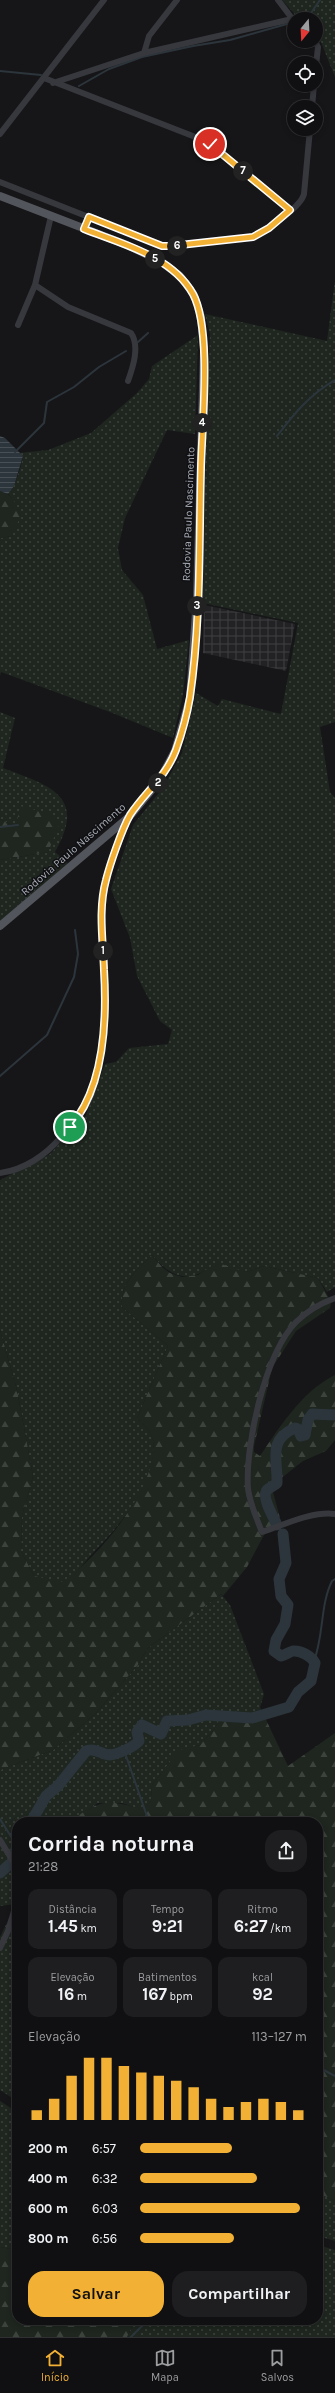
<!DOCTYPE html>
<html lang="pt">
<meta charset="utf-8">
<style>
:root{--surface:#101012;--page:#1e1e20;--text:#f1f3f6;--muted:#9c9d9f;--line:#303032;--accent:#f2b134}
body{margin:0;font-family:Karla,sans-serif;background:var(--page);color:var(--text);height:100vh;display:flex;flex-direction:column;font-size:15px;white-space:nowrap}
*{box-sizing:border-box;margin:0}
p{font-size:13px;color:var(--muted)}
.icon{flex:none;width:22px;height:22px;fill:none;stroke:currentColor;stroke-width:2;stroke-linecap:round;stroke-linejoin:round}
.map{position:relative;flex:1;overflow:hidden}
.details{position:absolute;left:12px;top:1817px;width:311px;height:508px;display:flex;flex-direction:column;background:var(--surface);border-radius:16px;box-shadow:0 2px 6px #0003,0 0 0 1px var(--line)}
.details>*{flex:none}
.needle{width:26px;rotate:198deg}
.tools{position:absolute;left:287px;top:12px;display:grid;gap:8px}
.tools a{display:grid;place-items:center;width:36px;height:36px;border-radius:50%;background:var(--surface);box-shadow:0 2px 6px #0003,0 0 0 1px var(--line);font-size:20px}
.pin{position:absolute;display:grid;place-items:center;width:34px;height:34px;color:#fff;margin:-17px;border:2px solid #fff;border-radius:50%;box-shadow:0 1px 4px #0007}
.km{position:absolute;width:20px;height:20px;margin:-10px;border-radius:50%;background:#222;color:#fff;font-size:11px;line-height:20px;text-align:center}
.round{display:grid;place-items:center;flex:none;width:42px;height:42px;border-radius:16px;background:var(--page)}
.head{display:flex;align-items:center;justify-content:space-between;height:68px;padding:0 16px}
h1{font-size:22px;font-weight:700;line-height:30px}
.figures{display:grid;grid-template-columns:repeat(3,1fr);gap:6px;height:68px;padding:4px 16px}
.figures div{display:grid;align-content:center;border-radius:10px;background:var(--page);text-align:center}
.figures b{font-size:17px;font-weight:700}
.figures small{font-size:11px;font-weight:400}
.figures p{font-size:11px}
.chart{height:112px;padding:8px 16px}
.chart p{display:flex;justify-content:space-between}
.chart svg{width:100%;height:72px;margin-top:4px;stroke:var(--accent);stroke-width:6}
.cta{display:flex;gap:8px;margin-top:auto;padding:8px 16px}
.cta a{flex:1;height:46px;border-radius:16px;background:var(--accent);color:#111;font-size:16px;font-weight:700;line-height:46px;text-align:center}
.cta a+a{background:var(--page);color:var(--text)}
ul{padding:0 16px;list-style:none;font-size:13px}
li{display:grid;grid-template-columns:64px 48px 1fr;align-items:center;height:30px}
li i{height:10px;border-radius:5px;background:var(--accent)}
.menu{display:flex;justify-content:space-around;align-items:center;height:56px;border-top:1px solid var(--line);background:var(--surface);font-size:11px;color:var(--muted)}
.menu a{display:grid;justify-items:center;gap:2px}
.menu .selected{color:var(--accent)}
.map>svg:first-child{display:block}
.industrial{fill:url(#industrial-grid)}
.grass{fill:url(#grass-dots)}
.forest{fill:url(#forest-firs)}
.water{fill:url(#water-rules)}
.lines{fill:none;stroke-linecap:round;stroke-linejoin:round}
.stream{stroke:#2c353c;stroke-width:2}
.river{stroke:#2c353c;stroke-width:11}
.minor{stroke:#37383d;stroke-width:6}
.major{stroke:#53555c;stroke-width:8}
.route-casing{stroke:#fff;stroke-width:8}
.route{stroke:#f2b134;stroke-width:5}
.labels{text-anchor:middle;stroke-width:3;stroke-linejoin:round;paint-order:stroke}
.street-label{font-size:11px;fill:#a8adb8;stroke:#111113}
</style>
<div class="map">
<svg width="335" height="2337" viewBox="0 0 335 2337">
<defs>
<pattern id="industrial-grid" width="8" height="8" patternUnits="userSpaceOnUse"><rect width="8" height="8" fill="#222225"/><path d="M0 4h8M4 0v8" fill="none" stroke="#3f3f43"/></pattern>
<pattern id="grass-dots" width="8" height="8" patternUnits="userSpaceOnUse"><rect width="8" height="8" fill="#1e261f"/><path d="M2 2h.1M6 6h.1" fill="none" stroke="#3c433d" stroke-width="1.8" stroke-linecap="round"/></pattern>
<pattern id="forest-firs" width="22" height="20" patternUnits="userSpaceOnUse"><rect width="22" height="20" fill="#1e261f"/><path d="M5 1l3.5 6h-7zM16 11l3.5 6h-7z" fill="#3c433d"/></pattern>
<pattern id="water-rules" width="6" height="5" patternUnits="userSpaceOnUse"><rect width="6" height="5" fill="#2c353c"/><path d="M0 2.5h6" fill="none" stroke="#485056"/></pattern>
</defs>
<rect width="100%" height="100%" fill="#161618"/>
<!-- industrial -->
<path class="industrial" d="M204,605L295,624L286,671L203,653Z"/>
<!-- grass -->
<path class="grass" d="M282,0H335V77L321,42L316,37V19H299Z
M335,280V722L320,727L330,792L335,798V1287L327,1292L318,1278L264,1266L246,1272L212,1266C188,1285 169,1276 152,1255C136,1271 120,1283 122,1307L168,1346L137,1418C143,1424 151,1431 153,1440C159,1482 119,1526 93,1553C84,1562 74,1579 61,1582C52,1583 42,1579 34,1576L21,1551L22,1516L33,1476L17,1390L0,1330V1180L50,1154L86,1115L105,1064L116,1062L129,1048L168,1044L172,1030L160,1021L137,976L130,938L111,889L133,825L162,789L182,753L196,693L218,706L222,699L281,714L298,623L203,603L202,565L210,334L205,314L327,341Z
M198,335L195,434L167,430L125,518L118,548L122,570L143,595L157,649L189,640L183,694L173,738L110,712L1,672L0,676V538L12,536C14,521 20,505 8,494C17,482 20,470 23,456L19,453L48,450L91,433L137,393L149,379L152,366Z
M0,712L15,718L3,768C51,786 87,796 55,852L68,863L0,921V860L48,852L53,838L18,819L16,827L0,819Z
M221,1594L230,1605L264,1694L259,1711L252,1716L236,1711L224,1712L213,1731L200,1745L179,1751L152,1785L151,1801L142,1810L122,1803H98L70,1822H17V2101L0,2090V1937L16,1904L0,1906V1770L53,1750L95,1714L137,1666L148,1648Z
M0,2101L17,2112V2250L0,2247Z
M318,2193L335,2201V2241L318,2236Z
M318,2245L335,2250V2337H127L135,2320H318Z"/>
<!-- forest -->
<path class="forest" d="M0,491C14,495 15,503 21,515L12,536L0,538Z
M20,806L47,813L61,821L48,852L0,860V819L16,827Z
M152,1255L162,1267L170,1273L182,1277L198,1275L212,1266L221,1264L246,1272L264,1266L318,1278L331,1302L330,1308L296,1331L272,1368L254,1446V1452L260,1456C280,1427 302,1391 335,1375V1440L326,1451L303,1461L275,1483L273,1492L281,1522L264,1535L247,1567L223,1596L221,1594L148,1648L137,1666L95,1714L53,1750L0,1770V1330L17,1390L33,1476L22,1516L21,1551L34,1576L62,1582C97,1559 160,1485 153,1440C151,1431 143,1424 137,1418L168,1346L122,1307C120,1283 136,1271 152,1255Z
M260,1707L288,1766L335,1733V2201L318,2193V1822H70C99,1799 107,1799 142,1809L151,1801L152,1785L179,1750L200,1745L213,1731L224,1712L236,1711L252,1716Z
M0,2247L17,2250V2320H135L127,2337H0Z"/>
<!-- water -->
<path class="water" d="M0,436L5,438L23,456L14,486L8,494L0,491Z"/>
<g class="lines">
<!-- stream -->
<path class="stream" d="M300,19L311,13L320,0
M0,71L41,75
M79,86L109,69L142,57L193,46L230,40L287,24
M138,342L148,333
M277,436C294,414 310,394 335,380
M15,452L44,423L47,402L74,387L99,367L126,351
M0,827L18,825
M0,1076L47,1035L74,977L78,954L75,930
M314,1661C324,1635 320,1605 332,1581L335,1579
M124,1750L149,1822
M0,1819L17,1846
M318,2067L335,2076
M131,2337L148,2320"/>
<!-- river -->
<path class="river" d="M277,1525C274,1518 261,1497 267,1490C270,1487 274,1486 277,1483C278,1460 267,1440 295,1428L298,1429L301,1436L305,1435L308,1420L312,1414L335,1415
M31,1822L46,1796L58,1786L86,1751C94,1747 102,1755 110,1755C118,1754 134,1747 139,1741L137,1732L142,1725L161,1734L167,1721L188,1720L206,1715L252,1718L289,1707L298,1692L311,1681L315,1663C312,1657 301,1650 293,1651C289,1652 286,1655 281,1656L274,1651L276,1640L285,1624L288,1605L281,1596L279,1579L286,1563L283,1534
M0,1873L12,1862L17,1846"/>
<!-- minor -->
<path class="minor" d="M278,0L294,21
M315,41L318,47L316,66
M144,53L149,36L177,0
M44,78L203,140L290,210
M53,83L144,53L292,19
M312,107L314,85
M0,134L104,0
M0,182L162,246L253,237C266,231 301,207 304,194L310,129
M35,285L68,307L131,333C140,346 133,367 128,381
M18,325L35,285L51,216
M0,1173C24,1170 46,1155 61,1137C72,1125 83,1114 90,1098C103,1068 106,1004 104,970C103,945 99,919 103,894C106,868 120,842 129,817
M335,1298C321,1303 307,1311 296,1322C265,1354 245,1445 248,1489C250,1504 257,1519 262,1532C284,1525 311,1511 335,1514
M0,1840L17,1868
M0,1948L8,1931L17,1901"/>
<!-- major -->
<path class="major" d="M0,196L127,245L160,261L180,276L194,295L201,317L204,351L197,598L190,698L175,751L159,781L130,816L0,926"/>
</g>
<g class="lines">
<defs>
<path id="route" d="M70,1127C104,1088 107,1020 104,970C103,940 98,909 106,880C110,864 122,829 130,815C145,792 166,777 176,750C182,733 187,715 190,697C201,622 199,543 201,467C202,425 212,329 193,294C172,256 122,244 84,229L89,217L162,246H171L253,237L269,228L290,210L210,144"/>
</defs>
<!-- route casing -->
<use href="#route" class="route-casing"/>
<!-- route -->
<use href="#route" class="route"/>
</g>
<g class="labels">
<!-- street labels -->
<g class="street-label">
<text transform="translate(188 514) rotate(-88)" y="4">Rodovia Paulo Nascimento</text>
<text transform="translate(73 849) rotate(-41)" y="4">Rodovia Paulo Nascimento</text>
</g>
</g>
</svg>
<div class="tools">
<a><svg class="needle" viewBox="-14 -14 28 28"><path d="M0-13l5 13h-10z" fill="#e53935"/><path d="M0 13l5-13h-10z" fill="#9c9d9f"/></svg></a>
<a><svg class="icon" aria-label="locate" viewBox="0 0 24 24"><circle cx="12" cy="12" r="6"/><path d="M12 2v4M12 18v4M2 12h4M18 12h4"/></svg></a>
<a><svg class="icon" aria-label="layers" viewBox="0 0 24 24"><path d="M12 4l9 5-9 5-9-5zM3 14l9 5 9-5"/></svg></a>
</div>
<div class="pin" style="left:70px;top:1127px;background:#1e9e55"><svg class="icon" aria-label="arrive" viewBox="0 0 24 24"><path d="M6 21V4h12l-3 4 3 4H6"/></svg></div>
<div class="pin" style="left:210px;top:144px;background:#d93025"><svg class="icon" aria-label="check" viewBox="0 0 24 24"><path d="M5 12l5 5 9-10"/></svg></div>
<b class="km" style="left:103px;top:951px">1</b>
<b class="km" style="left:158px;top:783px">2</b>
<b class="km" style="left:197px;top:606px">3</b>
<b class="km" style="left:202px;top:423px">4</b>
<b class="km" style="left:155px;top:259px">5</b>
<b class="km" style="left:177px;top:246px">6</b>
<b class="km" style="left:243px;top:171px">7</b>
<section class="details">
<div class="head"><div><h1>Corrida noturna</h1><p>21:28</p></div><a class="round"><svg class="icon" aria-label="share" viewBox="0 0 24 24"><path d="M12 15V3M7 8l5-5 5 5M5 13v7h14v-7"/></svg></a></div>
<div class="figures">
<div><p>Distância</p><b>1.45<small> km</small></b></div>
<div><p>Tempo</p><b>9:21</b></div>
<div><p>Ritmo</p><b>6:27<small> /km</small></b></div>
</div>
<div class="figures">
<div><p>Elevação</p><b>16<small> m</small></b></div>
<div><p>Batimentos</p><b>167<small> bpm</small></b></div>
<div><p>kcal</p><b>92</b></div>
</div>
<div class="chart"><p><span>Elevação</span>113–127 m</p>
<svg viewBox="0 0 160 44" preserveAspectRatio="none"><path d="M5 44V38M15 44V31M25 44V17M35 44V6M45 44V6M55 44V11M65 44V15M75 44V17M85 44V20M95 44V24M105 44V31M115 44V36M125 44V33M135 44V31M145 44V33M155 44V38"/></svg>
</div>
<ul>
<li><b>200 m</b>6:57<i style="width:55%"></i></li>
<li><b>400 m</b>6:32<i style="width:70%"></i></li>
<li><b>600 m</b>6:03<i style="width:96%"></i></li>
<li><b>800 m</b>6:56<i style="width:56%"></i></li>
</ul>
<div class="cta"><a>Salvar</a><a>Compartilhar</a></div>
</section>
</div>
<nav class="menu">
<a class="selected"><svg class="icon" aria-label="home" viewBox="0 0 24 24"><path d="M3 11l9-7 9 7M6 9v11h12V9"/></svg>Início</a>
<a><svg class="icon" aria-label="map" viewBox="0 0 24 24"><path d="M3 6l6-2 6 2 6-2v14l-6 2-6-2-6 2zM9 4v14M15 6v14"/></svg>Mapa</a>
<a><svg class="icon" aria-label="saved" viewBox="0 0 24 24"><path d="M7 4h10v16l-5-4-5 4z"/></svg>Salvos</a>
</nav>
